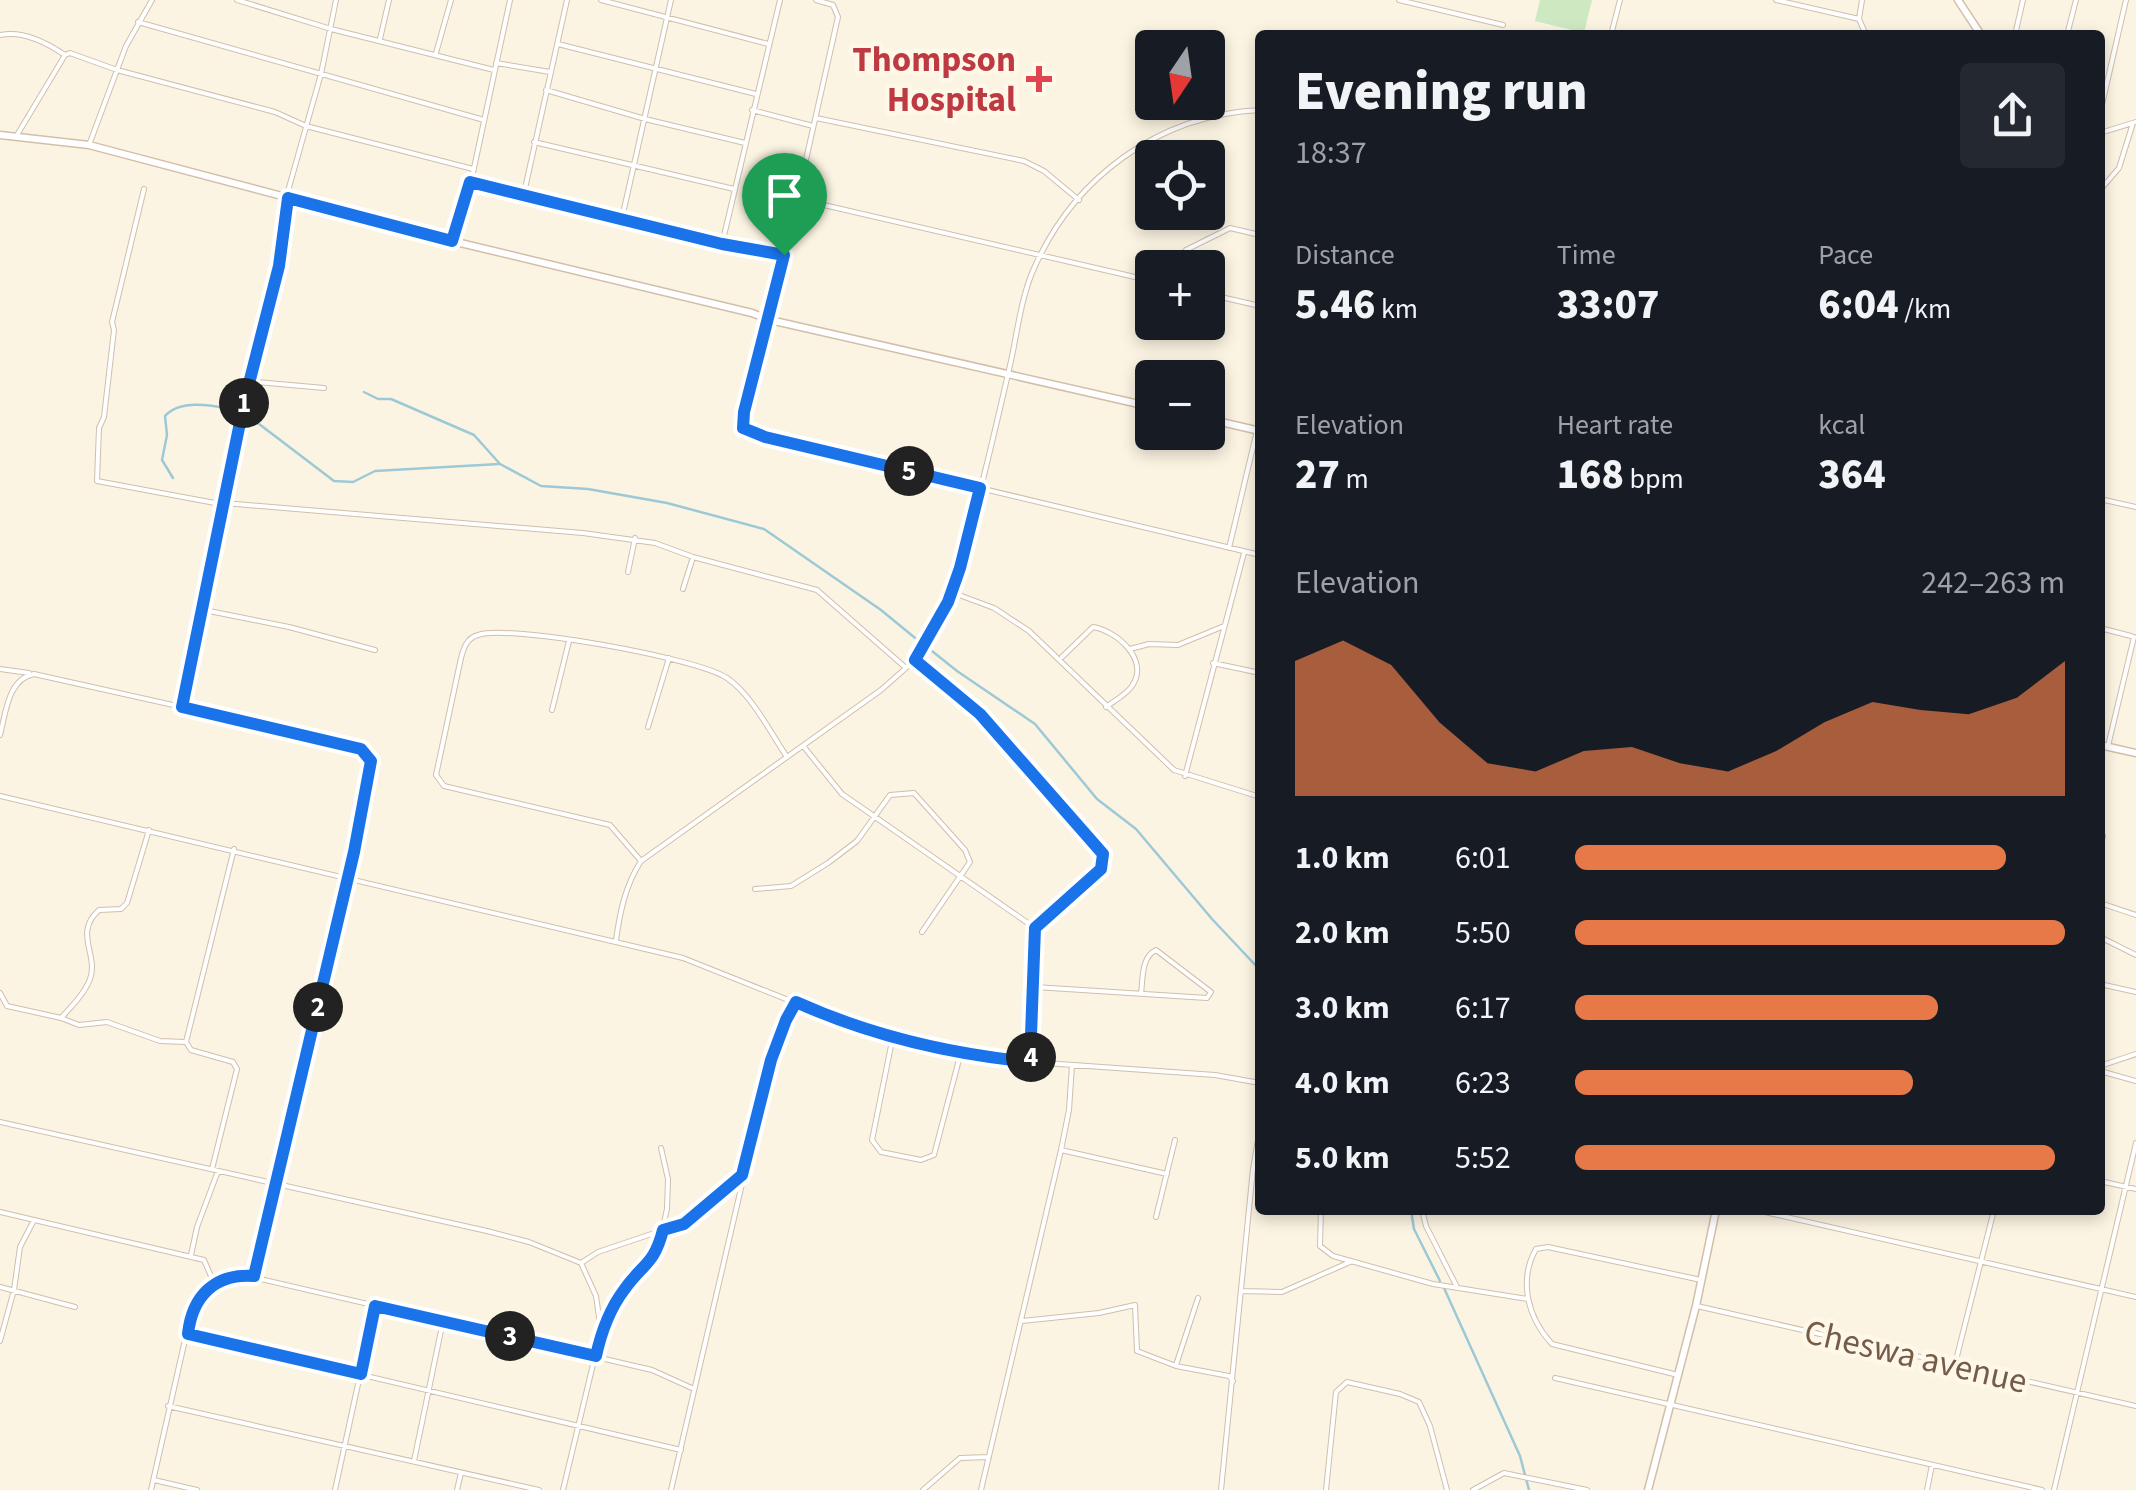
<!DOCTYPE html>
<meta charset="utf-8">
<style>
:root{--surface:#171b24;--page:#242831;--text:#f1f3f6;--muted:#9ea1a6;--accent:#e67947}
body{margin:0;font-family:"Source Sans 3",sans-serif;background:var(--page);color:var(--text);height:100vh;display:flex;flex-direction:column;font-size:38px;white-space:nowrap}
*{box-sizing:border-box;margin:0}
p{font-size:32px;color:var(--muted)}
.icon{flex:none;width:55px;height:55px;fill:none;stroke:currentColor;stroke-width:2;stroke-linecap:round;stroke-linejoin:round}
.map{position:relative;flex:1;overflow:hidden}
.drawer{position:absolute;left:1255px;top:30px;width:850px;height:1185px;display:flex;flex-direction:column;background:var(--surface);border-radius:10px;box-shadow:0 5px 15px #0003}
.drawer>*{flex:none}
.needle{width:65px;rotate:193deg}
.tools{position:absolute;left:1135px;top:30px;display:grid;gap:20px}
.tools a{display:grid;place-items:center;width:90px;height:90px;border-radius:10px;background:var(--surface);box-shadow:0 5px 15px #0003;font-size:50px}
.pin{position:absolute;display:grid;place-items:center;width:85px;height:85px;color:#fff;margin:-102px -42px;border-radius:50% 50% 50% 0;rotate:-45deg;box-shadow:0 0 10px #0007}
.pin .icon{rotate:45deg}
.km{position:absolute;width:50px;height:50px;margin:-25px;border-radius:50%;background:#222;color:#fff;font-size:28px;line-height:50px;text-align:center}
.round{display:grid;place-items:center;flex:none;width:105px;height:105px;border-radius:10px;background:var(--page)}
.head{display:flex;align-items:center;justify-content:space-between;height:170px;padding:0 40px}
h1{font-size:55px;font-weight:800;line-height:75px}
.stats{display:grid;grid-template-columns:repeat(3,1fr);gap:15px;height:170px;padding:10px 40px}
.stats div{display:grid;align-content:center}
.stats b{font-size:42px;font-weight:800}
.stats small{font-size:28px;font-weight:400}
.stats p{font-size:28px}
.chart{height:280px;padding:20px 40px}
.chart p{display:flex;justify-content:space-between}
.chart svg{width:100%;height:180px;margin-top:10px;fill:var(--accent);opacity:.7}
ul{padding:0 40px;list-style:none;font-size:32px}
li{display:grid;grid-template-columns:160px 120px 1fr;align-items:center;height:75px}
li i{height:25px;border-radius:12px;background:var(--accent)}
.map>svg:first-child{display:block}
.green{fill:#cee9c1}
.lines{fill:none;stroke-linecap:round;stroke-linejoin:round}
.stream{stroke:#9dc9d7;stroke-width:2.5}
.street-casing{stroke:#cfbfac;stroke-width:6}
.secondary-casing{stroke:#d2bfa9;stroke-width:9}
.street{stroke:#fff;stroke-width:4}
.secondary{stroke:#fff;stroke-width:6}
.route-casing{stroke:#fff;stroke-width:20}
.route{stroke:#1a73e8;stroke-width:12}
.health-dot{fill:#e0444e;stroke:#fff8e8;stroke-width:4}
.labels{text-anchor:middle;stroke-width:9;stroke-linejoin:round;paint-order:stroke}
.health-label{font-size:35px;font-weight:bold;fill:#be3a42;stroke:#fff8e8;text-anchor:end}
.street-label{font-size:35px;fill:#745c49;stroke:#fff8e8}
</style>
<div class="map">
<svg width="2136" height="1490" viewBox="0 0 2136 1490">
<rect width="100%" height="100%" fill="#fcf4e2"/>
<!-- green -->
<path class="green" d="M1540,0H1592L1584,33L1535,21Z"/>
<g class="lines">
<!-- stream -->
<path class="stream" d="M364,392L378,399H391L474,435L500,464L541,486L588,489L667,503L764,529L881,610L920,642
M246,414L334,481L353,482L375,471L499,464
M173,478L162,460L167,435L165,416C181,398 215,406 237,410
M927,647L957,671L1035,724L1097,799L1136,829L1212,919L1260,970
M1411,1210L1414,1229L1440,1281
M1444,1288L1520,1456L1529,1490"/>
<defs>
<path id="street" d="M237,0L331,29L494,70
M601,0L768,44
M816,0L833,5L838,17L770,320L744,412L743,428L787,442L1260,555
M1399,0L1503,25
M1776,0L1859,19L1866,35
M1859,19L1862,0
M138,22L484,120
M0,35C23,30 46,42 65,55
M1611,35L1620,0
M2015,35L2023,0
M2067,35L2076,0
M380,39L389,0
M558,44L756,94
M436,53L451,0
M496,63L550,72
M546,90L645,119L745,143
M752,110L813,126
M2100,113L2126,0
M816,118L1024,161L1044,171L1079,200
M2100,133L2136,122
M17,135L65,55L70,53L117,70L275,112L306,126L473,169
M534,142L734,189
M89,145L126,46L152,0
M471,182L722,244L782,254
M144,189L112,322L114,330L104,417L99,428L97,481L215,503H224L259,336L279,266L288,199
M2100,190L2119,168L2133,123
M524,193L567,0
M286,198L321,74L336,0
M798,199L1152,281
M622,218L671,0
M452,241L471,182L510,0
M722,244L780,0
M1171,268L1186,250L1230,228L1260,235
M1208,294L1260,306
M251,374L257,382L324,388
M2100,499L2136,507
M1229,548L1260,418
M628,572L635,538
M683,589L693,557
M951,592L994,608L1029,631L1174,770L1260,797
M204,610L289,627L375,650
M2100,628L2131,636
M1130,649L1149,644L1178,645L1224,626
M1062,657L1093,627C1117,631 1150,660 1132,686C1127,694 1114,701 1106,707
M915,660L980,715L1103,854L1101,869L1035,928L1031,1062
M1213,663L1260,673
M0,669L29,673
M182,707L224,503L583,533L655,543L693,557L817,590L906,668
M552,710L569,641
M648,727L669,658
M0,735C6,712 8,679 34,674L303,734L368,754L371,761L364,807L254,1275
M2108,746L2134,637
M804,747L842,794L1035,928
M1185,776L1244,553
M0,796L683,958L836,1019L961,1052L1031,1062L1215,1075L1260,1083
M2100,846L2103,836
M641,861L610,825L444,786L436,775L461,658C464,647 467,638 478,635C509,624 698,658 727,678C752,695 770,732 787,757
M755,889L791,886L828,863L857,841L890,795L914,793L965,850L970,862L922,932
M2100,903L2136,915
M2100,937L2136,955
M616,940C620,912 625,886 641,861L881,690L915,660L948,601L960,568C979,500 995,431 1011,361C1017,333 1021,300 1032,273C1072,178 1158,115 1260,110
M2100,984L2136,992
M1035,987L1207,998L1211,992L1156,950C1141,957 1143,979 1141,994
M0,993L7,1006L61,1018L79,1025L107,1022L160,1041L186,1042L191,1050L233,1062L237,1069L212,1169
M61,1018C71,1007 85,993 90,979C99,955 73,933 99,910L121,909L127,903L149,830
M893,1036L872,1140L881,1152L921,1160L934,1155L961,1052
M186,1042L234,849
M2100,1066L2136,1054
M2100,1071L2136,1081
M0,1122L487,1231L529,1242L581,1263L598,1252L684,1223L742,1175
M1061,1150L1167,1174
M2100,1181L2136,1189
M1321,1210L1320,1246L1333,1256L1433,1284L1528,1299
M1422,1210L1426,1226L1457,1287
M1756,1210L2136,1297
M0,1212L204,1260L214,1283
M1156,1217L1175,1140
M191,1255L197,1227L218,1171
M0,1287L75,1307
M1242,1291L1282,1292L1350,1262
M1697,1306L2136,1406
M1022,1321L1099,1313L1135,1305L1137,1351L1176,1366L1229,1376L1233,1381
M601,1331L623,1290L657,1253L667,1209L668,1179L661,1148
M188,1334L681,1450
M0,1341L14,1290L20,1247L33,1222
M1955,1364L1994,1210
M1176,1365L1198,1298
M1678,1375L1552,1344C1528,1318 1518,1281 1536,1249L1548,1247L1701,1280
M1555,1378L2042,1490
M168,1406L539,1490
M414,1461L443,1321
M154,1480L197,1490
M151,1490L192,1309L215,1284L239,1274L652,1370L694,1389
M335,1490L375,1306
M457,1490L461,1473
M563,1490L601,1331L596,1296L581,1263
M671,1490L771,1059L786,1020L796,1002
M923,1490L960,1458L989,1457
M981,1490L1061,1150L1069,1110L1072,1065
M1221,1490L1253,1169L1260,1128
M1326,1490L1336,1392L1347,1382L1400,1394L1419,1402L1430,1426L1447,1490
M1473,1490L1504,1473L1587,1490
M1927,1490L1932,1465
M2054,1490L2136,1143"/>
<path id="secondary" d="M1958,0L1981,35
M0,135L89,145L452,241L752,313L770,320L1152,407
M1208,419L1260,431
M2100,745L2136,753
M1648,1490L1696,1306L1716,1210"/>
</defs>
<!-- street casing -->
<use href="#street" class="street-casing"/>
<!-- secondary casing -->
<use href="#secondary" class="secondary-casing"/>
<!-- street -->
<use href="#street" class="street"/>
<!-- secondary -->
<use href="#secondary" class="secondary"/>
</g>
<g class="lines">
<defs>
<path id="route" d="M470,182L722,244L784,255L744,412L743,428L765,437L980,488L960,568L948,602L915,660L980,714L1103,854L1101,869L1035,928L1030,1062C951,1054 869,1035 796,1002L786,1020L771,1060L742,1175L684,1224L663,1230C654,1265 643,1263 624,1290C609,1310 601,1333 596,1356L375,1306L361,1374L188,1334C192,1297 214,1273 254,1276L354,852L371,761L361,749L182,707L244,403L279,266L288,198L452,241Z"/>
</defs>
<!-- route casing -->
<use href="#route" class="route-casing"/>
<!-- route -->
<use href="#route" class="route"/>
</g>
<!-- markers -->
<path class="health-dot" d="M1034 64h10v10h10v10h-10v10h-10v-10h-10v-10h10z"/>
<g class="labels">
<!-- health labels -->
<g class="health-label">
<text x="1016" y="71">Thompson<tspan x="1016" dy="40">Hospital</tspan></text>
</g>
<!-- street labels -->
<g class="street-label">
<text transform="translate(1916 1356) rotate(13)" y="12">Cheswa avenue</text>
</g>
</g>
</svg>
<div class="tools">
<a><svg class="needle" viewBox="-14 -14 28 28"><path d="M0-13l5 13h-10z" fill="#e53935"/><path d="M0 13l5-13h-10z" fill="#9ea1a6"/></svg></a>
<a><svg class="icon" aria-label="locate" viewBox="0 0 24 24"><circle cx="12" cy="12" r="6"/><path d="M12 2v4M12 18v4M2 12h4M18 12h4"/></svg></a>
<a>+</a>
<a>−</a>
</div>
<div class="pin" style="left:784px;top:255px;background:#1e9e55"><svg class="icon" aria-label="arrive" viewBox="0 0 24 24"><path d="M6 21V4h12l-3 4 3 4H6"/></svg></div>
<b class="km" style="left:244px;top:403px">1</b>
<b class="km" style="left:318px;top:1007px">2</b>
<b class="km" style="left:510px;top:1336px">3</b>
<b class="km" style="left:1031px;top:1057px">4</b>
<b class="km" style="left:909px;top:471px">5</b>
<section class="drawer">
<div class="head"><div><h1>Evening run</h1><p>18:37</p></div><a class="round"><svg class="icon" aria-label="share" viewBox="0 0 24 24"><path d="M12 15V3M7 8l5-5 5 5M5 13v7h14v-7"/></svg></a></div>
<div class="stats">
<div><p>Distance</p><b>5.46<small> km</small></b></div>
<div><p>Time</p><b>33:07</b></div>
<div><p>Pace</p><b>6:04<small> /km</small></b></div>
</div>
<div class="stats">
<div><p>Elevation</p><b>27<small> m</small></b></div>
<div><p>Heart rate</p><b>168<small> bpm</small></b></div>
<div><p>kcal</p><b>364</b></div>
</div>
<div class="chart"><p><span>Elevation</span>242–263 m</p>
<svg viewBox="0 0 160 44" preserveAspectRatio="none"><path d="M0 44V11L10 6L20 12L30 26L40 36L50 38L60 33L70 32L80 36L90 38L100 33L110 26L120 21L130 23L140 24L150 20L160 11V44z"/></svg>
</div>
<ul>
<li><b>1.0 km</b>6:01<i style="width:88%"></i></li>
<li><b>2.0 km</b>5:50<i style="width:100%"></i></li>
<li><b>3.0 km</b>6:17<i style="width:74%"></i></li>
<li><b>4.0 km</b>6:23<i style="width:69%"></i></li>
<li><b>5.0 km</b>5:52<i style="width:98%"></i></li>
</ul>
</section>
</div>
